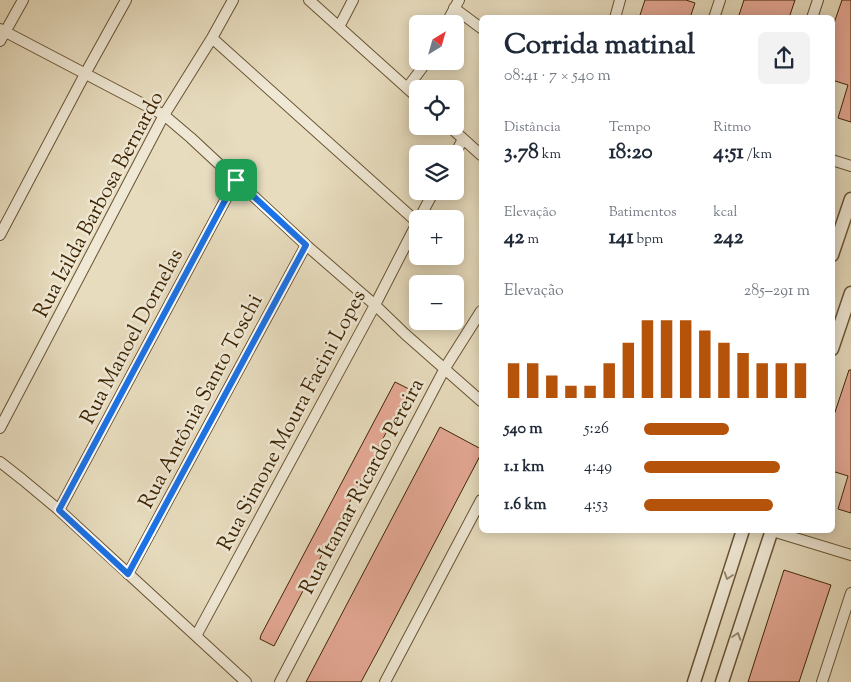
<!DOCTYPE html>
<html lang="pt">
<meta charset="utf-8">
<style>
:root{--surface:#fff;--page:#f2f2f3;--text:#1f2937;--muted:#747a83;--accent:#b45309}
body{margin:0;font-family:"Sorts Mill Goudy",serif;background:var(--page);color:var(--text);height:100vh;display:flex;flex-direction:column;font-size:19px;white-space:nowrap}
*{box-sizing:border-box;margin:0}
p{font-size:16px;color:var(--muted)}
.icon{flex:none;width:28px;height:28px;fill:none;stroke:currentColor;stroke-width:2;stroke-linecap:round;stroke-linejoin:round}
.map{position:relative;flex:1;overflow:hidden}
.panel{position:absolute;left:479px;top:15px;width:356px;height:518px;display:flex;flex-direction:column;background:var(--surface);border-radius:8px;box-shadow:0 2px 12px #0003}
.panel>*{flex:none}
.needle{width:32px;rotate:37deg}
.controls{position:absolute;left:409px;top:15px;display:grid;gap:10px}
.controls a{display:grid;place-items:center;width:55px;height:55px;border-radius:8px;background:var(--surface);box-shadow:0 2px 12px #0003;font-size:25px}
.pin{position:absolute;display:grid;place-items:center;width:42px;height:42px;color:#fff;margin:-21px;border-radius:10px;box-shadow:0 2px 8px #0006}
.round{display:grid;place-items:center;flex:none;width:52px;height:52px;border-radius:8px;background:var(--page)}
.overview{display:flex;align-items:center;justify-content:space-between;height:85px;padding:0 25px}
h1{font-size:28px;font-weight:700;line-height:38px}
.figures{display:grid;grid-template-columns:repeat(3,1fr);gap:8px;height:85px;padding:5px 25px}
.figures div{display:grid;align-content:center}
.figures b{font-size:21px;font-weight:700}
.figures small{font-size:14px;font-weight:400}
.figures p{font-size:14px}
.chart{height:140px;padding:10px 25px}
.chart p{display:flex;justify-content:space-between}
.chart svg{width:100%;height:90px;margin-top:5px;stroke:var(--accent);stroke-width:6}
ul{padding:0 25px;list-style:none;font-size:16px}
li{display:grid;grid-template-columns:80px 60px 1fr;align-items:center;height:38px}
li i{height:12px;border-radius:6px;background:var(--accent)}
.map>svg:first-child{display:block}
.building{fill:#e6a996;stroke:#3e2503}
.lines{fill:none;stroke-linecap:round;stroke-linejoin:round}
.minor-casing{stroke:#685332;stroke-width:12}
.tertiary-casing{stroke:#685332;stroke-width:15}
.minor{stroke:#efe8d5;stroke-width:10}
.tertiary{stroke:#efe8d5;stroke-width:12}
.oneway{stroke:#96866c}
.route-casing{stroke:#fff;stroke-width:10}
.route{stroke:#1a73e8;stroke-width:6}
.labels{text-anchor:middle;stroke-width:5;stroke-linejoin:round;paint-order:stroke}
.street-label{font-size:21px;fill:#3e2503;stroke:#efe8d5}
</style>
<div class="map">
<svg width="851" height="682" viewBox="0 0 851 682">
<rect width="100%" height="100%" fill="#e7dcbe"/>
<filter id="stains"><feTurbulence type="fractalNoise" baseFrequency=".004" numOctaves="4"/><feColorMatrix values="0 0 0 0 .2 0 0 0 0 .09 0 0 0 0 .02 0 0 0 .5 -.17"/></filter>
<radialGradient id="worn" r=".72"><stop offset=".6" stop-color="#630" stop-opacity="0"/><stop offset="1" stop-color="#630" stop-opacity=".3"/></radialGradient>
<!-- building -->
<path class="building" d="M645,0H686L695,3L690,18H639Z
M744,0H795L789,18H738Z
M842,0H851V122L838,118L848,85L832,80V29Z
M849,370H851V513L838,509L848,476L832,471V421Z
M395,382L409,389L274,646L260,639L261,635Z
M440,427L481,449V454L381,645L361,682H306Z
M784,570L831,585L799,682H748Z"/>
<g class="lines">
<defs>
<path id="minor" d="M309,0L418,98
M454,8L481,28
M615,18L620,0
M714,18L720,0
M812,18L818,0
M446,24L459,0
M339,27L353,0
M0,29L164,115L191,138L306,245L375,305L405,334L481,401
M212,38L417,222
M0,41L23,0
M407,88L422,68L426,61
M449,126L481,155
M455,154L463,139
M832,160L851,166
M419,219L434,191
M0,235L85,74L126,0
M0,428L164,115L212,38L233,0
M0,462L23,480L59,510L246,682
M59,510L236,180
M769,530L851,555
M128,574L306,245
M196,636L375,305L418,221
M280,682L445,368L481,311
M385,682L481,500
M822,682L851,593"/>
<path id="tertiary" d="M832,255L851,199
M832,349L851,293
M694,682L743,530
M722,682L772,530"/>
</defs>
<!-- minor casing -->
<use href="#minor" class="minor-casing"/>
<!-- tertiary casing -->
<use href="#tertiary" class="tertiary-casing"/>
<!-- minor -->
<use href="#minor" class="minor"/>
<!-- tertiary -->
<use href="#tertiary" class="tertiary"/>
</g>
<!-- one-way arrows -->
<defs><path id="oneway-chevron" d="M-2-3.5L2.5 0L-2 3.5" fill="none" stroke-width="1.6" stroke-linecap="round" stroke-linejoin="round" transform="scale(1.25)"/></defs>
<g class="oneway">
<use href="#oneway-chevron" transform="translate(728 576) rotate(108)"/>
<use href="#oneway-chevron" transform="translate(737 636) rotate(-72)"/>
</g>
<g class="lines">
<defs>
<path id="route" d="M236,180L306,245L128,574L59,510Z"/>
</defs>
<!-- route casing -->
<use href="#route" class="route-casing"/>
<!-- route -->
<use href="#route" class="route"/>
</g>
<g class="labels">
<!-- street labels -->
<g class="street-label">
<text transform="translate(98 204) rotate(-62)" y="7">Rua Izilda Barbosa Bernardo</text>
<text transform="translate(131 336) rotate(-62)" y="7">Rua Manoel Dornelas</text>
<text transform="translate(200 401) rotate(-62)" y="7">Rua Antônia Santo Toschi</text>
<text transform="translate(291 420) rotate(-62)" y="7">Rua Simone Moura Facini Lopes</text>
<text transform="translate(361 486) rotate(-62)" y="7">Rua Itamar Ricardo Pereira</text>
</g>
</g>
<rect width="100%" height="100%" filter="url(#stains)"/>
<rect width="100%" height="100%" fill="url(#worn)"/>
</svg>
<div class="controls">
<a><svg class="needle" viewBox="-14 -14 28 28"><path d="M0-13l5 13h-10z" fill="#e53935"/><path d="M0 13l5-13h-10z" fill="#747a83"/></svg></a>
<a><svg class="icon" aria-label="locate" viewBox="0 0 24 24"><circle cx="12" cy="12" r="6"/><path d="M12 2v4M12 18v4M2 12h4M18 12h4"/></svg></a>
<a><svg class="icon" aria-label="layers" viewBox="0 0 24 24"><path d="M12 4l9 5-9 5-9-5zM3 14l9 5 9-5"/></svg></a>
<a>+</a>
<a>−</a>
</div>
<div class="pin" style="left:236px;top:180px;background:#1e9e55"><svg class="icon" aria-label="arrive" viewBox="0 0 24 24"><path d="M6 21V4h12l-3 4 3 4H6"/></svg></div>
<section class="panel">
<div class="overview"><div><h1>Corrida matinal</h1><p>08:41 · 7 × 540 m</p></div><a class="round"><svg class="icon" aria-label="share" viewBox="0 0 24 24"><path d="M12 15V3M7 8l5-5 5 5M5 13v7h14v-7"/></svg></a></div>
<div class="figures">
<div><p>Distância</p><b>3.78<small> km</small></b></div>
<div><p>Tempo</p><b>18:20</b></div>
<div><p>Ritmo</p><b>4:51<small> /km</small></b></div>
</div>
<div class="figures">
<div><p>Elevação</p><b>42<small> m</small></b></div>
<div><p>Batimentos</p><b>141<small> bpm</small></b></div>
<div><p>kcal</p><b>242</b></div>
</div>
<div class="chart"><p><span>Elevação</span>285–291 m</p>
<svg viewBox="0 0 160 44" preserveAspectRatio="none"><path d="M5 44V27M15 44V27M25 44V33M35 44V38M45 44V38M55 44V27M65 44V17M75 44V6M85 44V6M95 44V6M105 44V11M115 44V17M125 44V22M135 44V27M145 44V27M155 44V27"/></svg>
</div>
<ul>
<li><b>540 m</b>5:26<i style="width:51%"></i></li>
<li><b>1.1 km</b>4:49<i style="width:82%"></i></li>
<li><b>1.6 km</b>4:53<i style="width:78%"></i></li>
</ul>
</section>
</div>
